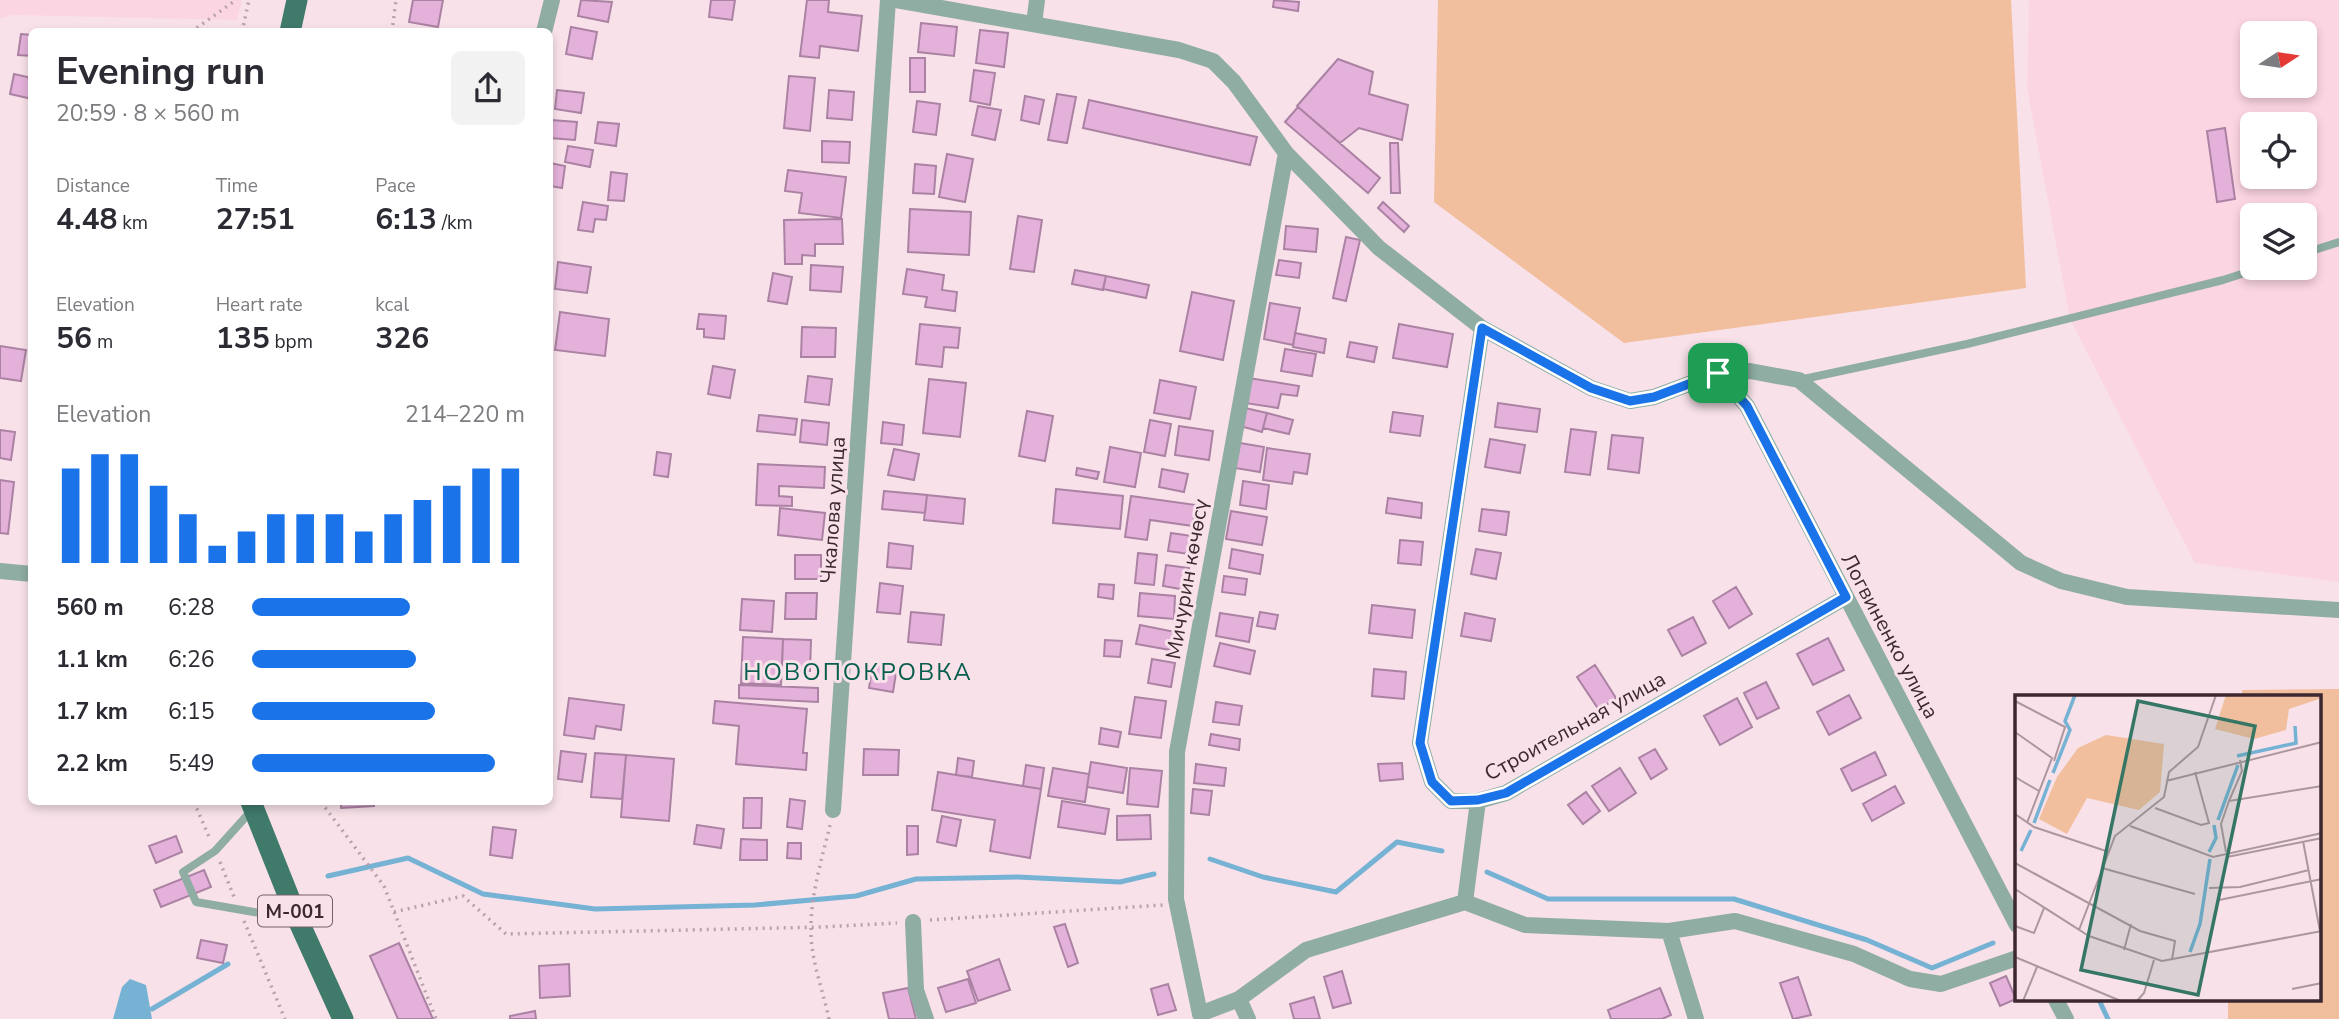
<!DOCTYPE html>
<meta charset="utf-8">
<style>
:root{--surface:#fff;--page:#f2f2f3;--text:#2b2b33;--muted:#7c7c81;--accent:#1a73e8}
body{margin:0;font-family:"Nunito Sans",sans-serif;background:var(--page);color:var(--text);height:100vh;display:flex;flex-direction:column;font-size:26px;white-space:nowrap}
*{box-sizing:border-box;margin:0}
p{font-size:23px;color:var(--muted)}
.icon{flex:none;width:38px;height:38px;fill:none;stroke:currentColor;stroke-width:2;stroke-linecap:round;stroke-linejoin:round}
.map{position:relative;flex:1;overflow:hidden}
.side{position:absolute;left:28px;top:28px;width:525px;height:777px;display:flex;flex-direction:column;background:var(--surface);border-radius:10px;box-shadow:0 4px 10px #0003}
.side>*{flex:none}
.needle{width:46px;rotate:78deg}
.fabs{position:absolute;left:2240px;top:21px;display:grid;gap:14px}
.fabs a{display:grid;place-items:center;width:77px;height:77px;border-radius:10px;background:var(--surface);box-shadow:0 4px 10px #0003;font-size:35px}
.pin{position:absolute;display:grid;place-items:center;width:60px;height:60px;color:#fff;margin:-30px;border-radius:14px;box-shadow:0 4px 10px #0006}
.round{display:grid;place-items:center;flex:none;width:74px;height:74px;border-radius:10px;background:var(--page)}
.overview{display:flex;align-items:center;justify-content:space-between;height:119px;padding:0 28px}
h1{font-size:38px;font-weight:700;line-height:52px}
.figures{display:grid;grid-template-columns:repeat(3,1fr);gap:10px;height:119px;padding:7px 28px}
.figures div{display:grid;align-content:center}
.figures b{font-size:30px;font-weight:700}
.figures small{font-size:19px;font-weight:400}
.figures p{font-size:19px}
.chart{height:196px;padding:14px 28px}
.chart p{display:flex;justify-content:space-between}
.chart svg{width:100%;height:126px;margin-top:7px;stroke:var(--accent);stroke-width:6}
ul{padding:0 28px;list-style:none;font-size:23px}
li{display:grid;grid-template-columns:112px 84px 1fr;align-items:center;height:52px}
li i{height:18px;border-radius:9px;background:var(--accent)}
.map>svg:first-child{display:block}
.built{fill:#fcd5e3;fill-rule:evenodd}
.green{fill:#f2bf9e}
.water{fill:#75b2d4}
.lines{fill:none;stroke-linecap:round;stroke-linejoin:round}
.stream{stroke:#75b2d4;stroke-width:5}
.building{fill:#e4b1da;stroke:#ab82a3;stroke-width:2}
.path{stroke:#b8a2aa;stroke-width:3.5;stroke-dasharray:2 5;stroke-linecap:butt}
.lane{stroke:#8fada3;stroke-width:8}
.street{stroke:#8fada3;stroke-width:16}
.primary{stroke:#3f7a6a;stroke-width:21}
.route-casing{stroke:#fff;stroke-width:14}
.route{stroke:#1a73e8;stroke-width:9}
.labels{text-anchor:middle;stroke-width:6;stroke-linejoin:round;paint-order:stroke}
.shield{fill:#f8e1e9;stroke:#756068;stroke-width:2}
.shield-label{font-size:19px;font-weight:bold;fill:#3d2831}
.street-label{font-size:21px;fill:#3d2831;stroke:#f8e1e9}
.quarter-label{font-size:24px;letter-spacing:2px;fill:#075e4c;stroke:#f8e1e9}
.inset-river{fill:none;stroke:#75b2d4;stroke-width:3.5}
.inset-road{fill:none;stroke:#ad979f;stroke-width:2}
.view{fill:#367665;fill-opacity:0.15;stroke:#367665;stroke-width:3.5}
.inset-edge{fill:none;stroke:#3d2831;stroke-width:3.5}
</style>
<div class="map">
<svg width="2339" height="1019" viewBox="0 0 2339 1019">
<rect width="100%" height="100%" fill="#f8e1e9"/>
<!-- built -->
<path class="built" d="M0,0H242L237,20L14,15L0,18Z
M2029,0H2339V582L2195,563L2070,319L2027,88ZM2252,33H2305V86H2252ZM2252,124H2305V177H2252ZM2252,215H2305V268H2252Z"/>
<!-- green -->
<path class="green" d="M1438,0H2011L2026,288L1624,343L1434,202Z
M2339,689V1019H2228V1000H2320V697H2242V690Z"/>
<!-- water -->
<path class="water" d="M130,979L146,985L152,1019H113L122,987Z"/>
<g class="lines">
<!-- stream -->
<path class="stream" d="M1210,859L1263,877L1336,892L1397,842L1442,851
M1487,872L1548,899H1734L1867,940L1932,968L1993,943
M328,876L408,858L483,894L595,909L755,905L856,896L916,879L1018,877L1120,882L1154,874
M2099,1000L2108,1019
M152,1009L228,964"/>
</g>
<!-- building -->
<path class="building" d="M413,0H443L438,27L409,22Z
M581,0L612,2L608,22L578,16Z
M711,0H735L732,20L709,17Z
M807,0H829L828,12L862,16L858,51L820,46L819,58L800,56Z
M1274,0L1299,2L1298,11L1273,7Z
M921,23L957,27L954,56L918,52Z
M571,27L597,32L592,59L566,54Z
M980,30L1008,33L1004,67L976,63Z
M21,34L32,35V56L18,55Z
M910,58H925V92H910Z
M1338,59L1373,72L1369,94L1408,105L1402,140L1359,128L1340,143L1297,106Z
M974,70L995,73L990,105L970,101Z
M14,74L32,78V99L10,94Z
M789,76L815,78L810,131L784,128Z
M557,90L584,93L581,113L555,109Z
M829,90L854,92L852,120L827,118Z
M1057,94L1076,97L1067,143L1048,140Z
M1025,96L1044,100L1039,124L1021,120Z
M1089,100L1257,137L1250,165L1083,128Z
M917,101L940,104L936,135L913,132Z
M978,106L1001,110L995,140L972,135Z
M1298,107L1380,178L1368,193L1285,122Z
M551,120L577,122L575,140L550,138Z
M598,122L619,124L616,146L595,143Z
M2225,128L2235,199L2217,202L2207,131Z
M822,141L850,142L849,163L822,162Z
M1390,143H1398L1400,193H1391Z
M568,146L593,150L590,167L565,162Z
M947,154L973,159L965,202L939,197Z
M550,163L565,166L562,188L550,186Z
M915,164L936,166L934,194L913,193Z
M788,170L846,177L841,218L799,213L802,193L785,191Z
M611,172L627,174L624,201L608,200Z
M583,202L608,206L606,220L595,219L593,232L578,230Z
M1383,202L1409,226L1404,232L1378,208Z
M910,209L971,212L969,255L908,252Z
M1018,216L1042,220L1034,272L1010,269Z
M842,219L843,244H815V256L802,255V264H785L784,220Z
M1286,226L1318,229L1316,252L1284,249Z
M1346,237L1360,240L1346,301L1333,298Z
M1279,260L1301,263L1299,278L1276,275Z
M558,262L591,267L587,293L555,289Z
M811,265L843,267L841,292L810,290Z
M907,269L944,275L942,290L957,292L955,311L925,307L927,297L903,294Z
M1075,270L1106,276L1103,290L1072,284Z
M773,273L792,277L787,304L768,301Z
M1106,276L1149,285L1146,298L1103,289Z
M1192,292L1234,301L1223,360L1180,351Z
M1270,303L1300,308L1293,345L1264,339Z
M560,312L609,319L605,356L555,350Z
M699,314L726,316L724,339L704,337V329H697Z
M920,324L960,328L958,348L944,347L942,367L916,364Z
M1399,324L1453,334L1447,367L1393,358Z
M802,327L836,328L835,357H801Z
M1295,333L1326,339L1324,353L1293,347Z
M1350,342L1377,347L1374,362L1347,357Z
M0,346L26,350L21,381L0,378Z
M1285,349L1316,354L1312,376L1281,371Z
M713,366L735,370L730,398L708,394Z
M808,376L832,379L829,405L805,402Z
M1249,378L1299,386L1297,396L1281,394L1278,408L1245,403Z
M929,379L966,383L960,437L923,433Z
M1160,380L1196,387L1190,419L1154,413Z
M1498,403L1540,409L1537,432L1495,427Z
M1245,408L1267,413L1262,432L1240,426Z
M1027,411L1053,416L1045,461L1019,456Z
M1393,412L1423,416L1420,436L1390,432Z
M1267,413L1293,420L1289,434L1263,428Z
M759,415L797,419L795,435L757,431Z
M802,420L829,423L827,445L800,442Z
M1150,420L1171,424L1165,456L1144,452Z
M883,422L904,425L902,445L881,443Z
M1179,426L1213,431L1209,460L1175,455Z
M1571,429L1596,432L1590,475L1565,472Z
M0,430L15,432L11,460L0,458Z
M1612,435L1643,438L1639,473L1608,469Z
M1490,439L1525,445L1520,473L1485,467Z
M1240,443L1264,447L1260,472L1235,468Z
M1110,447L1141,453L1135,487L1104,482Z
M1267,448L1310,454L1307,474L1294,472L1292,484L1263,480Z
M894,449L919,454L914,480L888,475Z
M657,452L671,454L668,477L654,475Z
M758,464L825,467L824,488L779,486V496L792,497V506L756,505Z
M1077,468L1099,472L1097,479L1076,475Z
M1162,469L1188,474L1184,492L1159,487Z
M0,480L14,482L8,534L0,533Z
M1243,481L1269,485L1266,509L1240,505Z
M1056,489L1123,496L1120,529L1053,523Z
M884,491L927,495L925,513L882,509Z
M927,495L965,499L963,524L924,520Z
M1131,496L1196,505L1193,526L1150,520L1147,540L1125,537Z
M1388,498L1422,503L1421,518L1386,513Z
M780,508L825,513L822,540L778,535Z
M1482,509L1509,512L1506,535L1479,531Z
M1231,511L1267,517L1262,545L1226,539Z
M1171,533L1199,537L1196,555L1168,551Z
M1400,540L1423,542L1421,565L1398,563Z
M889,543L913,546L911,569L887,567Z
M1232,549L1263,555L1260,574L1229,568Z
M1476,549L1501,553L1496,579L1471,574Z
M1138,553L1157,555L1154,585L1135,583Z
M795,555H821V579H795Z
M1166,565L1189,568L1186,590L1163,586Z
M1224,576L1247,579L1245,595L1222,592Z
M880,583L903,586L900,614L877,612Z
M1099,584L1114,585L1113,599L1098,597Z
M1736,587L1752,614L1729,628L1713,601Z
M786,593H817L816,619H785Z
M1140,593L1175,596L1174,619L1138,616Z
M742,599L774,601L772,632L740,630Z
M1372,605L1415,610L1412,638L1369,633Z
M911,612L944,615L941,645L908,642Z
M1260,612L1278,615L1275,629L1257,626Z
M1220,613L1253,618L1249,642L1216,636Z
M1465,613L1495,619L1491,641L1461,636Z
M1693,617L1706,643L1682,656L1668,630Z
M1140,625L1180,633L1176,651L1136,644Z
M743,637L783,639L781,685L741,683Z
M1828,638L1844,670L1813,685L1797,654Z
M783,639L811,640L810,671L782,670Z
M1105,640L1122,641L1120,657L1104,656Z
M1220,643L1255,651L1250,674L1214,666Z
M1152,659L1175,663L1171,687L1148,683Z
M873,663L897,667L893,692L869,688Z
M1595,665L1616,698L1599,710L1577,677Z
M1374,669L1406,672L1404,699L1372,696Z
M1766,682L1779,708L1757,719L1744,693Z
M739,685L818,688V702L739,698Z
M1849,695L1861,718L1829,735L1817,712Z
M1135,697L1166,701L1161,738L1129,734Z
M569,698L624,705L621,730L596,726L594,739L564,735Z
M1737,698L1752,727L1720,745L1704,716Z
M715,701L807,709L803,753H807L806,770L736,764L739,726L713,723Z
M1216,702L1242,706L1239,725L1213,722Z
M1101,728L1121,732L1118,747L1099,744Z
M1211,734L1240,739L1239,750L1209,745Z
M864,749L899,750L898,775H863Z
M1655,749L1667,769L1651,779L1639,758Z
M561,751L586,754L582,782L558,779Z
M1875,752L1886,775L1852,791L1841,769Z
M595,753L626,755L622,799L591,797Z
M626,755L674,759L669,821L621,817Z
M958,758L974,761L972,777L956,775Z
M1091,762L1127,768L1123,793L1087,787Z
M1402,763L1403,779L1380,781L1378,764Z
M1196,764L1226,768L1224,786L1194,783Z
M1026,765L1044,768L1041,789L1023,786Z
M1053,768L1089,774L1085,802L1048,796Z
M1130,768L1162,771L1158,807L1127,804Z
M1620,768L1636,793L1609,811L1592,786Z
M938,772L1041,789L1030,858L990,851L995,820L932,810Z
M1895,786L1904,803L1872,821L1863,804Z
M1193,789L1212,791L1209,815L1191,813Z
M1586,792L1600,811L1583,824L1568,805Z
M744,798H762L761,828H743Z
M790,799L805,801L802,829L787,827Z
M1062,801L1109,809L1105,834L1058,827Z
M341,802H374V806L341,808Z
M1150,815L1151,839L1117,840V816Z
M942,816L961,820L956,846L937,842Z
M697,825L724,829L721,848L694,844Z
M907,826H918V854L907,855Z
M493,827L516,830L512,858L490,855Z
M176,836L182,852L156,863L149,846Z
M741,839L767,840V860H740Z
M788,843H801V859L787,858Z
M204,870L211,887L161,907L154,890Z
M1065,924L1078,963L1068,967L1054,927Z
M201,940L227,945L223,963L197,958Z
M399,943L433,1019H398L370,956Z
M999,959L1010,990L978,1001L967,971Z
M569,964L570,996L540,998L539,966Z
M1342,971L1351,1003L1333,1008L1324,977Z
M2006,976L2016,999L2000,1006L1990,983Z
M1798,977L1811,1015L1793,1019L1780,983Z
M968,979L976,1003L946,1012L938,988Z
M1168,984L1176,1010L1158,1015L1151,989Z
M908,988L916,1019H889L883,993Z
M1660,988L1671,1015L1662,1019H1611L1608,1010Z
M1314,997L1320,1019H1294L1290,1004Z
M535,1011L536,1019H510V1016Z"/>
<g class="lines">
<!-- path -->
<path class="path" d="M191,32L236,0
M242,32L249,0
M392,32L396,0
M194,802L210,839
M321,802L384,886L436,1019
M220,862L234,897
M394,912L463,896L506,934L823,927L897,923
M930,920L1163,905
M244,921L285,1019
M829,1019C823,990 810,958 811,928C811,893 822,859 830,825"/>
<!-- lane -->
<path class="lane" d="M2305,253L2339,242
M1799,380L1967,344L2223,280L2260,268
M252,810L215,851L183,872L196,902L294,919"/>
<!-- street -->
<path class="street" d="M896,0L1179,50L1213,61L1234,82L1286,153L1379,248L1482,328L1591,388L1630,401L1654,397L1718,373L1750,371L1799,380L2021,563L2061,581L2127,597L2339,610
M1034,24L1037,0
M544,32L552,0
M1482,328L1420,743L1432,782L1451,801H1478L1506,793L1846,597
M1718,373L1747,406L2017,925
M0,571L32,574
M833,810L888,0
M1465,902L1478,801
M913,922L916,990L926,1019
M1239,999L1306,950L1465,902L1525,925L1669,931
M2056,1000L2066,1019
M1248,1019L1239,999L1200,1014L1176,899L1177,752L1286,153
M1696,1019L1669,931L1735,921L1854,954L1910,979L1941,984L2017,958"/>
<!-- primary -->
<path class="primary" d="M290,32L297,0
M251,802L298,920L343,1019"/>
</g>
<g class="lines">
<defs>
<path id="route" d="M1482,328L1591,388L1630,401L1654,397L1718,373L1747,406L1846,597L1506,793L1478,800L1451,801L1432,782L1420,743Z"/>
</defs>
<!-- route casing -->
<use href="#route" class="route-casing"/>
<!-- route -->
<use href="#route" class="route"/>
</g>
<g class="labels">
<!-- shield labels -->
<rect class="shield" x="258" y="895.5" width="74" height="31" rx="5"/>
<g class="shield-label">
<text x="295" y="918">М-001</text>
</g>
<!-- street labels -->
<g class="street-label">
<text transform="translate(833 510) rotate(-86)" y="7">Чкалова улица</text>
<text transform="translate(1187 579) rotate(-80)" y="7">Мичурин көчөсү</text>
<text transform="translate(1890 636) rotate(62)" y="7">Логвиненко улица</text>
<text transform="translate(1575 726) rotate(-29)" y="7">Строительная улица</text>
</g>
<!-- quarter labels -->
<g class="quarter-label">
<text x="858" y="680">НОВОПОКРОВКА</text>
</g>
</g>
<!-- overview -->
<g transform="translate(2015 695)">
<rect width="306" height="306" fill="#f8e1e9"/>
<path d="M211,0H306L307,3L274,14L271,35L239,44L200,34ZM91,40L149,49L145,97L124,115L72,103L52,139L24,124L42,82L63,53Z" fill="#f2bf9e"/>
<path class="inset-river" d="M222,61L281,48L280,31M38,78L55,35L50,26L60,0M203,125L223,70M19,128L35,85M6,156L16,135M194,157L201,143L199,130M175,257L185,229L195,164"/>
<path class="inset-road" d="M0,6L50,32L39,66M0,37L37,63L12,128M225,65L227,76L214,106L307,91M0,82L24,96M151,86L307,47M140,113L186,130L194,128L180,77M0,119L19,132L94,157M115,131L198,162L307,138M288,146L305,236M211,157L206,129L214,106M212,162L307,143M0,168L125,236L160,246L157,265M87,173L180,199M194,193L225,192L294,175M0,194L74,241L147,266L307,236M204,205L307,184M0,231L19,238L29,213M64,235L100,141L149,102L154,77L183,52L201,0M109,255L116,229M0,262L106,306M277,294L307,288M8,306L22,272M122,306L129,298L139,265"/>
<path class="view" d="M123,6L240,31L183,300L66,275Z"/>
<rect width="306" height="306" class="inset-edge"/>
</g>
</svg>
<div class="fabs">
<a><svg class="needle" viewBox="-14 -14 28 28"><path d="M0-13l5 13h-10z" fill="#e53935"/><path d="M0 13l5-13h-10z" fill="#7c7c81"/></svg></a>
<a><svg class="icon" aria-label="locate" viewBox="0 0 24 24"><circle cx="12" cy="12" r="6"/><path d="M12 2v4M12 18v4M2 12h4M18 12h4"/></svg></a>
<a><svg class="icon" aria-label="layers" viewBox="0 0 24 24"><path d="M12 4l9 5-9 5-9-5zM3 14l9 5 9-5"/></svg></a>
</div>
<div class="pin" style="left:1718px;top:373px;background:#1e9e55"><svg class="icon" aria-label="arrive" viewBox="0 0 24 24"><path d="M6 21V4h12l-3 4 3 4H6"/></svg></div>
<section class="side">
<div class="overview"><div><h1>Evening run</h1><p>20:59 · 8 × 560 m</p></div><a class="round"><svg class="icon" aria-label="share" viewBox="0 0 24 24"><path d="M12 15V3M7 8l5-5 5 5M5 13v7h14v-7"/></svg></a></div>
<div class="figures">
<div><p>Distance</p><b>4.48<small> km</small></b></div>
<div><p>Time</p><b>27:51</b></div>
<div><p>Pace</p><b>6:13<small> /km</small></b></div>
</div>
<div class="figures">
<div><p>Elevation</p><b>56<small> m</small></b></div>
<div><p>Heart rate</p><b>135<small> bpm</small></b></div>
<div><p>kcal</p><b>326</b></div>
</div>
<div class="chart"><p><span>Elevation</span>214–220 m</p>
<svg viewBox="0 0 160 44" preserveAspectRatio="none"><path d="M5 44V11M15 44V6M25 44V6M35 44V17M45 44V27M55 44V38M65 44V33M75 44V27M85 44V27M95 44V27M105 44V33M115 44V27M125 44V22M135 44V17M145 44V11M155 44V11"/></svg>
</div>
<ul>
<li><b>560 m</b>6:28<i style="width:58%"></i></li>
<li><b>1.1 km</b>6:26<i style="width:60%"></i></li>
<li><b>1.7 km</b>6:15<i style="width:67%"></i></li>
<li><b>2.2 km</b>5:49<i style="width:89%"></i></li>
</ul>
</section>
</div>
